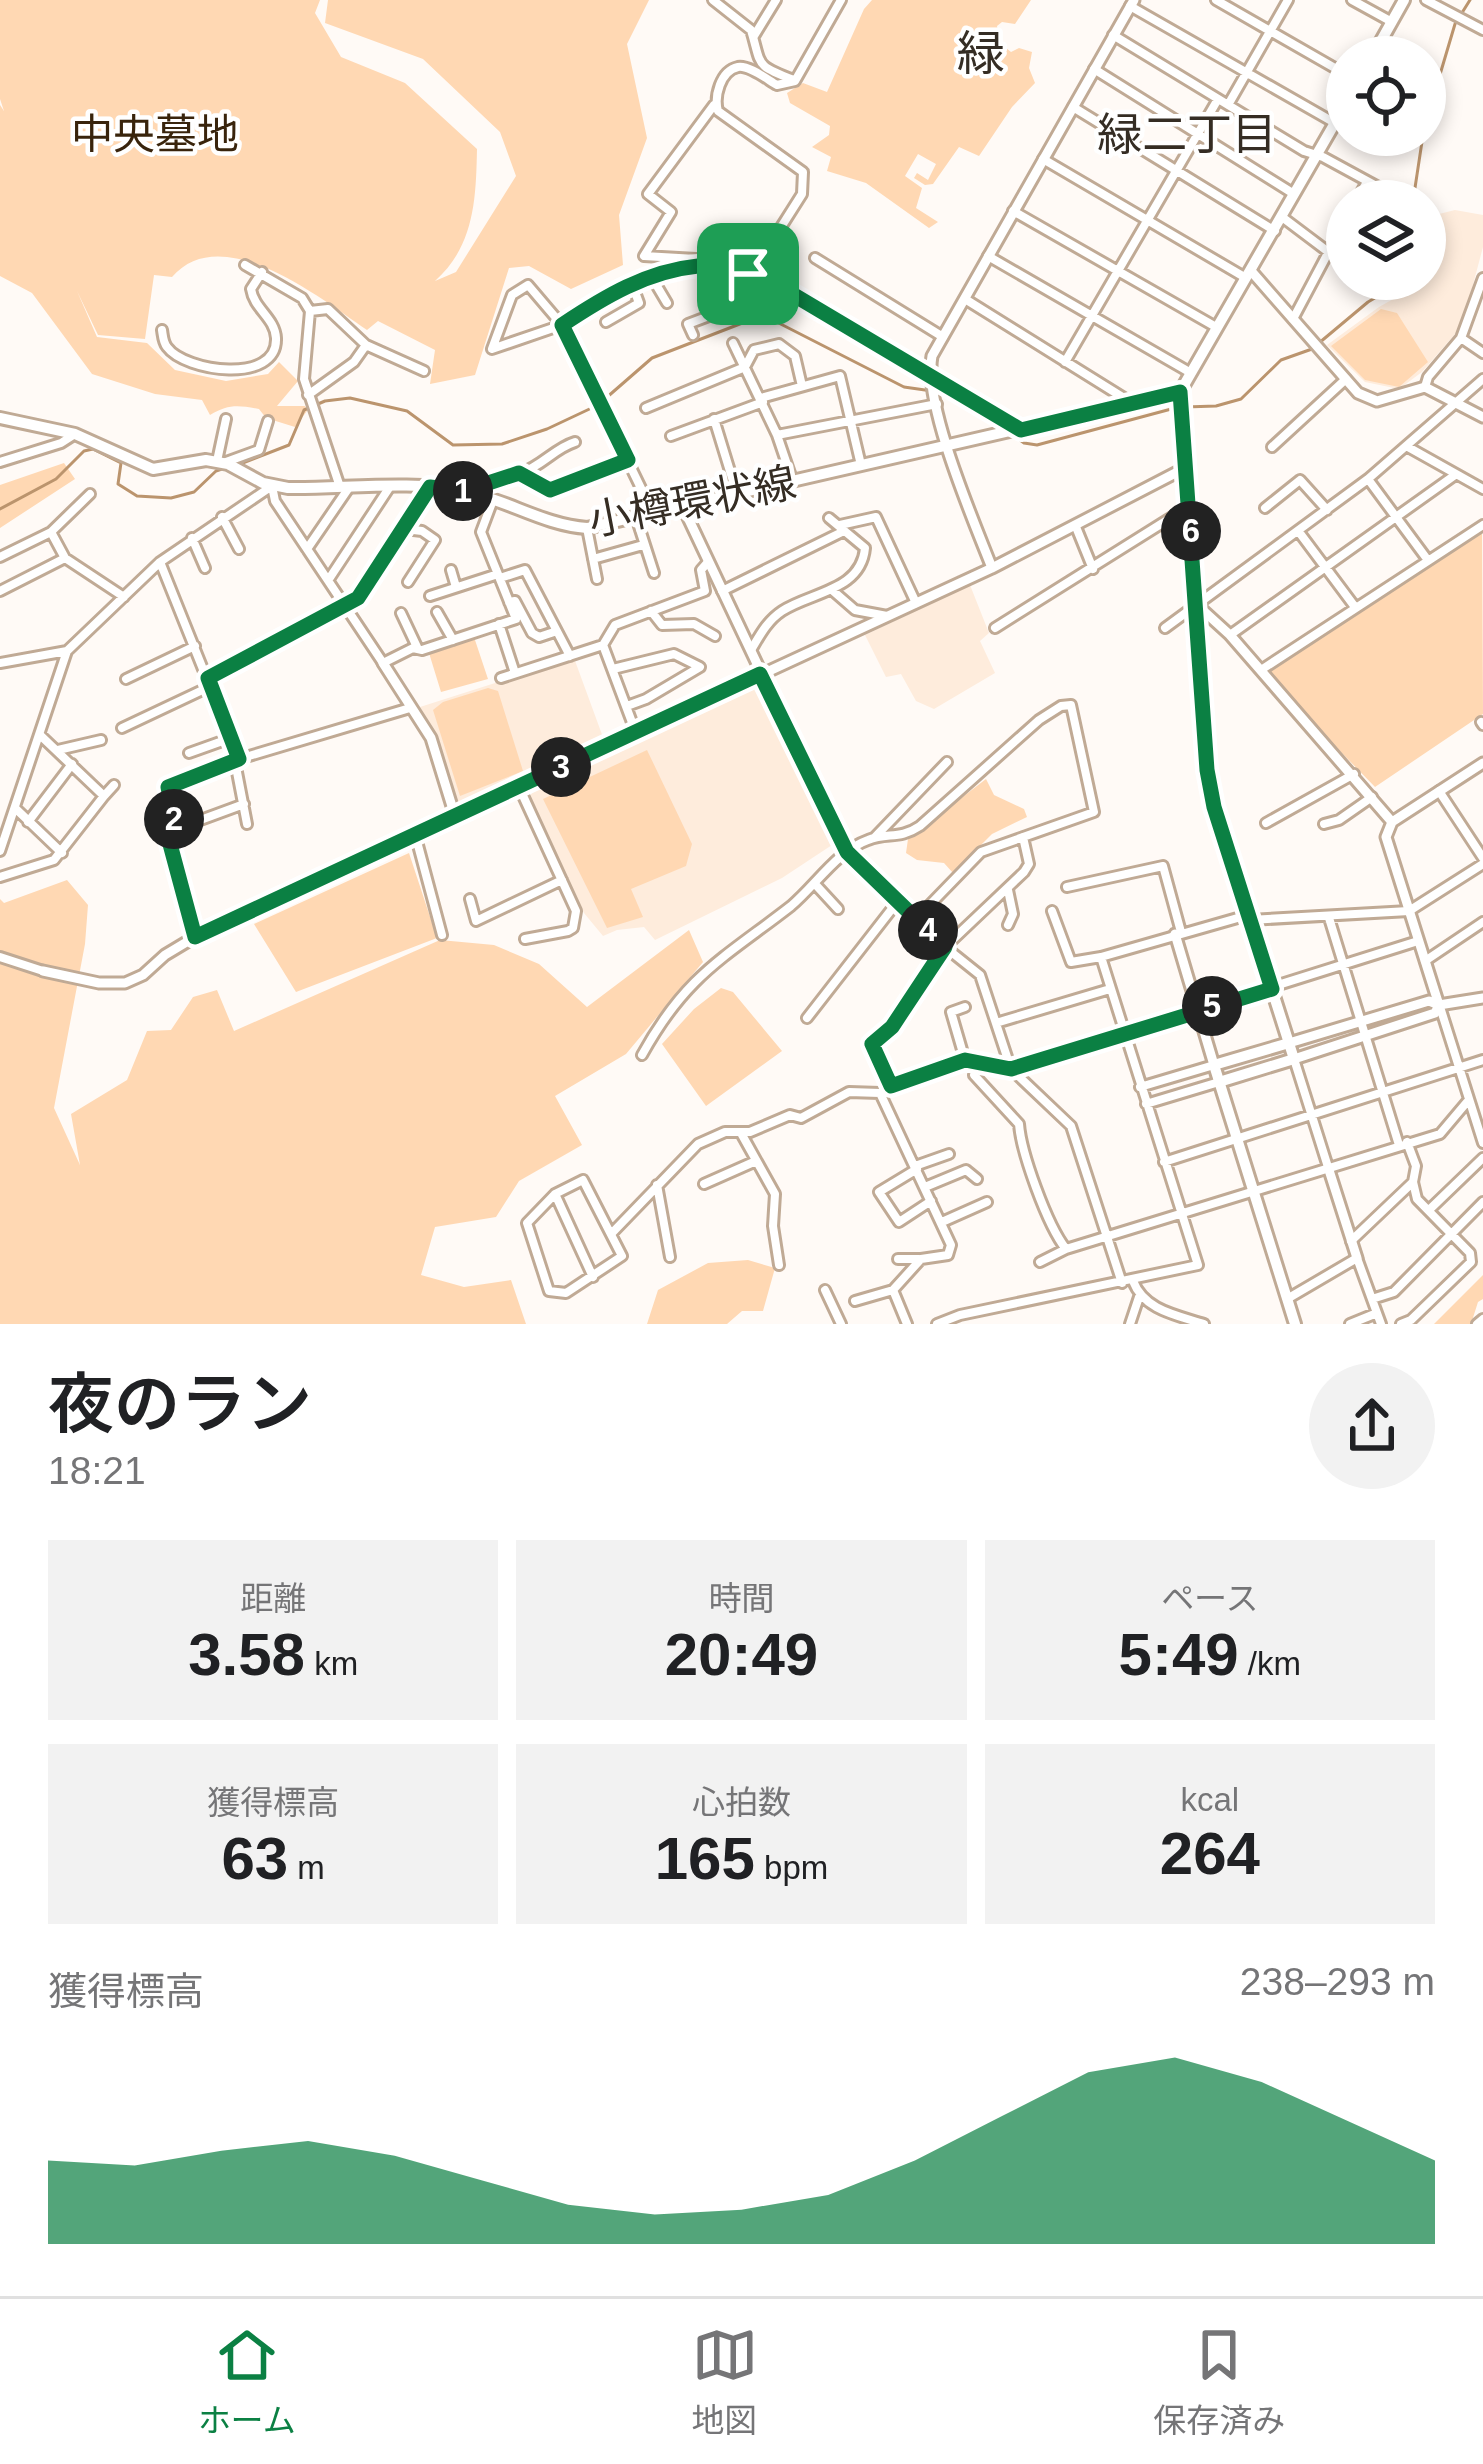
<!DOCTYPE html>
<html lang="ja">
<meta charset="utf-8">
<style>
:root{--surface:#fff;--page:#f2f2f2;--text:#202124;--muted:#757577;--line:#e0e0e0;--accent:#0b8043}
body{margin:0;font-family:Helvetica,"Noto Sans JP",sans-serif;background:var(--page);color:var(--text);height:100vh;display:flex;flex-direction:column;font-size:45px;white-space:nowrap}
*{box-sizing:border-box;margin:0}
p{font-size:39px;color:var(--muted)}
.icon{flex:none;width:66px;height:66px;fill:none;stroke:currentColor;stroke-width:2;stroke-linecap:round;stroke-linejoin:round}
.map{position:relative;height:1324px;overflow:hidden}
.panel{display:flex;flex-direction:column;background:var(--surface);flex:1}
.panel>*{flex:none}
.fabs{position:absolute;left:1326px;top:36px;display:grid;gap:24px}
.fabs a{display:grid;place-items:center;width:120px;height:120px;border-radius:50%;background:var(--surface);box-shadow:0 6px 18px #0003;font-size:60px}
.pin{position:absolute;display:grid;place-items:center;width:102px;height:102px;color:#fff;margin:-51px;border-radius:24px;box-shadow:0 6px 18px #0006}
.km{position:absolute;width:60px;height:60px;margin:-30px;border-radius:50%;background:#222;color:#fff;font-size:33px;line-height:60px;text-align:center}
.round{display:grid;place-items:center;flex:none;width:126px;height:126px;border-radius:63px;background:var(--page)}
.headline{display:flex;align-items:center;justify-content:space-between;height:204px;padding:0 48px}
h1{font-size:66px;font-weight:600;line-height:90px}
.stats{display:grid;grid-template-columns:repeat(3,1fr);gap:18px;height:204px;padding:12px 48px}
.stats div{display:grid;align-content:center;border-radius:0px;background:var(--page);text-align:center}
.stats b{font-size:60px;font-weight:600}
.stats small{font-size:33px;font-weight:400}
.stats p{font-size:33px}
.chart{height:336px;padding:24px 48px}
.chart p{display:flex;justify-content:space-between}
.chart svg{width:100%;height:216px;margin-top:12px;fill:var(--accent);opacity:.7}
.tabs{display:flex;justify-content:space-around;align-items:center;height:168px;border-top:3px solid var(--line);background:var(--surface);font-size:33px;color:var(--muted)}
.tabs a{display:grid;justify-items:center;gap:6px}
.tabs .selected{color:var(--accent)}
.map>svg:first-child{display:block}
.built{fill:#feecdc}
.green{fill:#ffd8b3}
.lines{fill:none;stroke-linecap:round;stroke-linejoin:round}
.stream{stroke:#bb946d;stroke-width:3}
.minor-casing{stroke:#c0aa95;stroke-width:14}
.tertiary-casing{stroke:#c0aa95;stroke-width:15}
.secondary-casing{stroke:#c0aa95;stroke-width:16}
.minor{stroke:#fff;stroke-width:8}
.tertiary{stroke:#fff;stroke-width:9}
.secondary{stroke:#fff;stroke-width:10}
.route-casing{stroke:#fff;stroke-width:24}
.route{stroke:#0b8043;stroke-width:15}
.labels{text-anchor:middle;stroke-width:9;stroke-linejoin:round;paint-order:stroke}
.park-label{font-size:42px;fill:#39240c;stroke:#fff}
.street-label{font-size:42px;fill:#352d24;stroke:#fff}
.neighbourhood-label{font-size:45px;fill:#352d24;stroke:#fff}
.quarter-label{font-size:48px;fill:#352d24;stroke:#fff}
</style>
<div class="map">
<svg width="1483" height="1324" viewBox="0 0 1483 1324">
<rect width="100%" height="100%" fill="#fffaf6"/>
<!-- built -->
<path class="built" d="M1455,210L1483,215V247L1462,326L1422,372L1399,389L1365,382L1327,345L1379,307L1429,279L1425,225L1439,214Z
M970,585L989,633L980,641L995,673L934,709L916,701L901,674L886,677L865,635Z
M574,658L604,740L459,805L434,730L430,731L420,707Z
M756,686L832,845L782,878L655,940L644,927L617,930L603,936L584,913L530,796L535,787Z"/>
<!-- green -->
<path class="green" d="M0,0H320L315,13L341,57L405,83L477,149C476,201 474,246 435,281L456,272L516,176L500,132L423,59L325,23L328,0H649L627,44L647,138L619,215L623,265L571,289L529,266L509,268L475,375L430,384L435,350L378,321L367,330C321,299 222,219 172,277L154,275L145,339L98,335L77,291L97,337L147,343L175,370L226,381L268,374L279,362L298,381L277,406H305L307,411L295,427L266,418L259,409C238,405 228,404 210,415L202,400L155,394L92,374L32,293L0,276V105L4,111L0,99Z
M872,0H1031L1015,24L1002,22L997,26L1000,43L1011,52L1019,48L1032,52L1029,68L1035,83L1012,107L979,156L959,147L933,184L925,185L914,178L917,173L928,180L936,164L918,154L905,176L922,188L916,208L938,222L929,228L866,183L827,171L831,157L812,147L829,135L830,126L790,103L787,93L803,83L827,92L864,9Z
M1381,309L1397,313L1428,362L1399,387L1365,380L1331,346Z
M64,463L75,479L0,528V485Z
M1482,526L1483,714L1375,787L1261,670Z
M474,637L488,679L441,692L429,653Z
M488,688L498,691L523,771L460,796L433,710L443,702Z
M647,750L692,844L686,866L631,889L643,917L607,928L543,799Z
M986,779L994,795L1024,809L1027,817L992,834L953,873L944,863L917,860L906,853L908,839Z
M409,853L437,938L296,992L254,924Z
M67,880L88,905L85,944L54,1108L80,1165L71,1114L127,1080L147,1031L171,1030L193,997L217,990L234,1031L440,940L494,945L539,964L587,1007L689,930L703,962L626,1054L555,1096L582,1145L519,1181L496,1217L435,1227L421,1275L464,1287L511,1280L526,1324H0V899L4,903Z
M721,988L733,992L782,1051L706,1106L662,1044L694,1009Z
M748,1260L775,1268L763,1311H742L727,1324H647L658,1290L708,1263Z
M1483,1275V1299L1478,1302L1471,1324H1434Z"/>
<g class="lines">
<!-- stream -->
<path class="stream" d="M1425,125L1455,24L1470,0
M1413,201L1423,135
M1319,343L1368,302L1407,279
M1185,407L1216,406L1241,399L1281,360L1312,349
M1013,435L1024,443L1037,445L1175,408
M240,464L289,445L304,410L325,401L350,398L407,411L453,445L502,444L547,429L598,405L652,358L763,315L904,387L946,393L1005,429
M0,509L56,479L84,451L93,449L121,463L118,484L137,496L171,498L194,492L216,471L225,468"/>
<defs>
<path id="minor" d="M713,0L751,30C762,66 754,65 794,80
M1216,0L1347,75
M1352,0L1392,22
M1426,0L1483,30
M1130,6L1335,123
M1113,35L1304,151L1323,157L1404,201
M754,36L776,0
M1094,69L1294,194
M714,105L648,194L671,212L644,256L731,261L746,273
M1228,105L1288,0
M1073,107L1275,231
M1043,159L1246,278
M1356,201L1367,182
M1013,211L1216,327
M1282,217L1347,266
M988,256L1191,373
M815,258L943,337
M245,265L302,298L310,311L304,379L340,487
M752,273L802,194L803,172L718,111C714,97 720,71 738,67C749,65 768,80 777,85L795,81L841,0
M651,276L667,303
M1365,279L1376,287
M965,299L1132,403
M310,311L328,309L366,345L424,371
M1293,319L1347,217
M606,322L639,303L632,284
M162,330C163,336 163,342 167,347C185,372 278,385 276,338C275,318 254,309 251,289L262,272
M693,335L688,324L780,289
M1461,338L1483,353
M733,343L777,435L793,482
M1065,362L1218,99
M1425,387L1428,377L1461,338L1483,278
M308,395L354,362L366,345
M761,398L840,376L861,465
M646,408L745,367L754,350L779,344L795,356L802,386
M714,419L737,494
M777,435L937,404
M671,436L763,402
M1272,447L1346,379
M1408,447L1483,489
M217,461L226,419
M0,462L61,443L75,434
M226,462L259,450L268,421
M521,473C542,466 555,448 575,442
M1368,479L1427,559
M465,490L519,473L549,490L560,489L628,461
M1265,508L1300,480L1327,510
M653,513L562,325L528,285L512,295L492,349L562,325L613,294L670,269L698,266L752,273L1020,430
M222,517L239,549
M636,517L654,573
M840,525L876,517L916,603
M1076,527L1093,569
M587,528L597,579
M405,529L422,531L435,540L408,582
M51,532L65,558L124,597
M1299,532L1355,607
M192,538L205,568
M307,549L348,489
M0,557L51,532L90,494
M593,559L643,545
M160,562L239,759L236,767L247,824
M451,570L456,587
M500,578L525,570L570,656
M329,579L389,488
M832,590L855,610L887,616
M0,591L65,558
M722,591L844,531
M430,596L498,574
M509,602L515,601L532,633L539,637L557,631
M651,611L662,625L694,624L715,636
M437,612L453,640
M401,613L417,647
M499,624L515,673
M995,628L1188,507
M1165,628L1368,479L1483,379
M1230,635L1455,475
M603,645L636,733
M751,650C760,635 767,621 782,611C811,592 861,591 865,548L829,518
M0,663L67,651
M613,669L674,654L700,667L646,699L627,706
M1261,670L1483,525
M208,678L358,598L430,487
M501,678L603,645L615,625L705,591L701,570L708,562
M126,679L195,646
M1481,722L1483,725
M122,728L211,686
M58,750L101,740
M189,753L231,738
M519,787L576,911L573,928L568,931L525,939
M1439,791L1483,858
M104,796L114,785
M15,808L62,853
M28,822L72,764
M1266,823L1354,774
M1324,824L1339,820L1372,797
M176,829L244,804
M415,834L442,935
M875,837L947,762
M0,851L67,651L160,562L272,486L275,501L383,663L413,648L422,650L516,619L481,532L493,500
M0,877L54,860L104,796L40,735
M815,884L838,909
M1067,887L1163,866L1181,932
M1008,890L1013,914L1008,925
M470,899L476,921L562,880
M1052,911L1071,962L1101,957L1248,915
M1329,918L1399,1145
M1250,920L1409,911L1483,864
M195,937L167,833L176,829L168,787L239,759L410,708
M945,947L980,975L1011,1069L1071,1126L1122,1283
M0,957L43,971
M1425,961L1483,922
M965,1007L951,1012L965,1060
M1440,1007L1483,1143
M807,1018L898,901
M996,1023L1110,989
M642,1055C686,975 724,958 791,906C816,885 837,851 868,840C888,832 899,840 920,826L1039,720L1061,706L1071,705L1094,812L981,852L917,918
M1294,1059L1328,1167
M979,1061L974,1075L1019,1124C1021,1152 1047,1225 1066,1249L1440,1134L1467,1102
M891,1086L871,1044L892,1027L945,947L1024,872L1029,864L1023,837
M1140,1087L1214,1065
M1146,1104L1219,1082
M741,1133L775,1194L773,1226L779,1265
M1164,1162L1483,1060
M915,1166L949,1154
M917,1169L879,1192L899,1222L931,1201
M583,1180L622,1256L566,1293L549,1291L527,1223L555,1194Z
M704,1184L756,1161
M657,1185L670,1257
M925,1187L966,1170L977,1179
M555,1194L593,1277
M1429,1210L1483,1158
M942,1222L987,1202
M612,1233L698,1144L725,1132H750L790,1115L801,1118L849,1092L880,1093L917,1074L927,1075L965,1060L1011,1069L1418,941
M1351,1241L1413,1182L1416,1166L1407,1142
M898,1259H919
M1040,1262L1066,1249
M1133,1281C1144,1310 1176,1315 1204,1324
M825,1290L841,1324
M893,1290L907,1324
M1287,1299L1357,1258L1381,1324
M1372,1299L1394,1292L1483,1202
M855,1301L893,1290L921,1259L948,1255L951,1245L880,1093
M937,1324L960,1315L1198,1265L1101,957
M1130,1324L1139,1297
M1350,1324L1377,1313
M1401,1324L1411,1320L1471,1262L1470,1253L1417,1199L1413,1182
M1477,1324L1483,1319"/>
<path id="tertiary" d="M1252,272L1358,393L1377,401L1425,387L1483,417
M682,505L846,852L945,947
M992,568C973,519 923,404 932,356L1134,0
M1196,604L1230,635L1392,822
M383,663L431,738L455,816
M1483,763L1392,822L1386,837L1439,1005L1483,998
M1175,934L1214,1065
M43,971L99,983H125L143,975L165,955L200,934L992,568L1187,467
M1289,1043L1429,1001L1439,1005L1435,1013L1294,1059
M1328,1167L1357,1258"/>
<path id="secondary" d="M1372,57L1404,0
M0,418L75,434L153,469L206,460L228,464L263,483L288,488C341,489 413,480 463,491C506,499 543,525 587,528L1180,392
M1289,1043L1214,1065L1295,1324
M1219,1082L1294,1059L1214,807L1207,770L1180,392L1347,102"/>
</defs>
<!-- minor casing -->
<use href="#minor" class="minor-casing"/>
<!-- tertiary casing -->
<use href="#tertiary" class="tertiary-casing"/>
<!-- secondary casing -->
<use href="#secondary" class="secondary-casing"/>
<!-- minor -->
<use href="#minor" class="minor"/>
<!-- tertiary -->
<use href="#tertiary" class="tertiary"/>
<!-- secondary -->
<use href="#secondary" class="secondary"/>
</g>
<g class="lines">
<defs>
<path id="route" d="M698,266L752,273L767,279L1021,430L1180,392L1207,770L1214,807L1272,989L1011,1069L965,1060L891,1086L872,1044L892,1027L945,947L847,852L760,674L195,937L167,833L176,829L168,787L239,759L208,678L358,598L430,487L464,491L519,473L550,490L628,460L562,325C604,297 647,271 698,266Z"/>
</defs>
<!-- route casing -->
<use href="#route" class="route-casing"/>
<!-- route -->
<use href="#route" class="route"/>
</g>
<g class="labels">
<!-- park labels -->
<g class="park-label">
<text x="155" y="149">中央墓地</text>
</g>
<!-- street labels -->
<g class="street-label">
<text transform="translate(692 501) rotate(-11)" y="15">小樽環状線</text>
</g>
<!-- neighbourhood labels -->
<g class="neighbourhood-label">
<text x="1187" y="150">緑二丁目</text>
</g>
<!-- quarter labels -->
<g class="quarter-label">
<text x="981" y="70">緑</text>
</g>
</g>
</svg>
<div class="fabs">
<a><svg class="icon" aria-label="locate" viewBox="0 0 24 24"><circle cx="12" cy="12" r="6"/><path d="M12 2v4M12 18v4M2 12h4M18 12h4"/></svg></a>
<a><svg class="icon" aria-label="layers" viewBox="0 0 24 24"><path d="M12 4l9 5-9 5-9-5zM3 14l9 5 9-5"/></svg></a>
</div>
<div class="pin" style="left:748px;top:274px;background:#1e9e55"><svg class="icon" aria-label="arrive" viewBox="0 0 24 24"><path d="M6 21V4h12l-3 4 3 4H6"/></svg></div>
<b class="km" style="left:463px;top:491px">1</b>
<b class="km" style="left:174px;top:819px">2</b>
<b class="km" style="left:561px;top:767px">3</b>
<b class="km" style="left:928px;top:930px">4</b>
<b class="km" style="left:1212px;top:1006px">5</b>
<b class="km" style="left:1191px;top:531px">6</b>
</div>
<section class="panel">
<div class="headline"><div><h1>夜のラン</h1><p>18:21</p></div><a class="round"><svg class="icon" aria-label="share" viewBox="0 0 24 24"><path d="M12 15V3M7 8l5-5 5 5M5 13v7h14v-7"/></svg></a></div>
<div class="stats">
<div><p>距離</p><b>3.58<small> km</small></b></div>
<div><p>時間</p><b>20:49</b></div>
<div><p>ペース</p><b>5:49<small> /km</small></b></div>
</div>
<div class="stats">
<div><p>獲得標高</p><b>63<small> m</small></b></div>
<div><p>心拍数</p><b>165<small> bpm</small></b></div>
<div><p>kcal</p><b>264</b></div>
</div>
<div class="chart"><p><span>獲得標高</span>238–293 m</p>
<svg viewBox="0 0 160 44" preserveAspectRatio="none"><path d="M0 44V27L10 28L20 25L30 23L40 26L50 31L60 36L70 38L80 37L90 34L100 27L110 18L120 9L130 6L140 11L150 19L160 27V44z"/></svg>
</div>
</section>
<nav class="tabs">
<a class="selected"><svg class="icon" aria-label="home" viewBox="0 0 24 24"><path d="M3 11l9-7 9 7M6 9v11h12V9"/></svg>ホーム</a>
<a><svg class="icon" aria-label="map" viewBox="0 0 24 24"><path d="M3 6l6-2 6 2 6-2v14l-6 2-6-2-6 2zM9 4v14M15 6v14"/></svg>地図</a>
<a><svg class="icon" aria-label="saved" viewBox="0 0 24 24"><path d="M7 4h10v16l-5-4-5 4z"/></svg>保存済み</a>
</nav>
